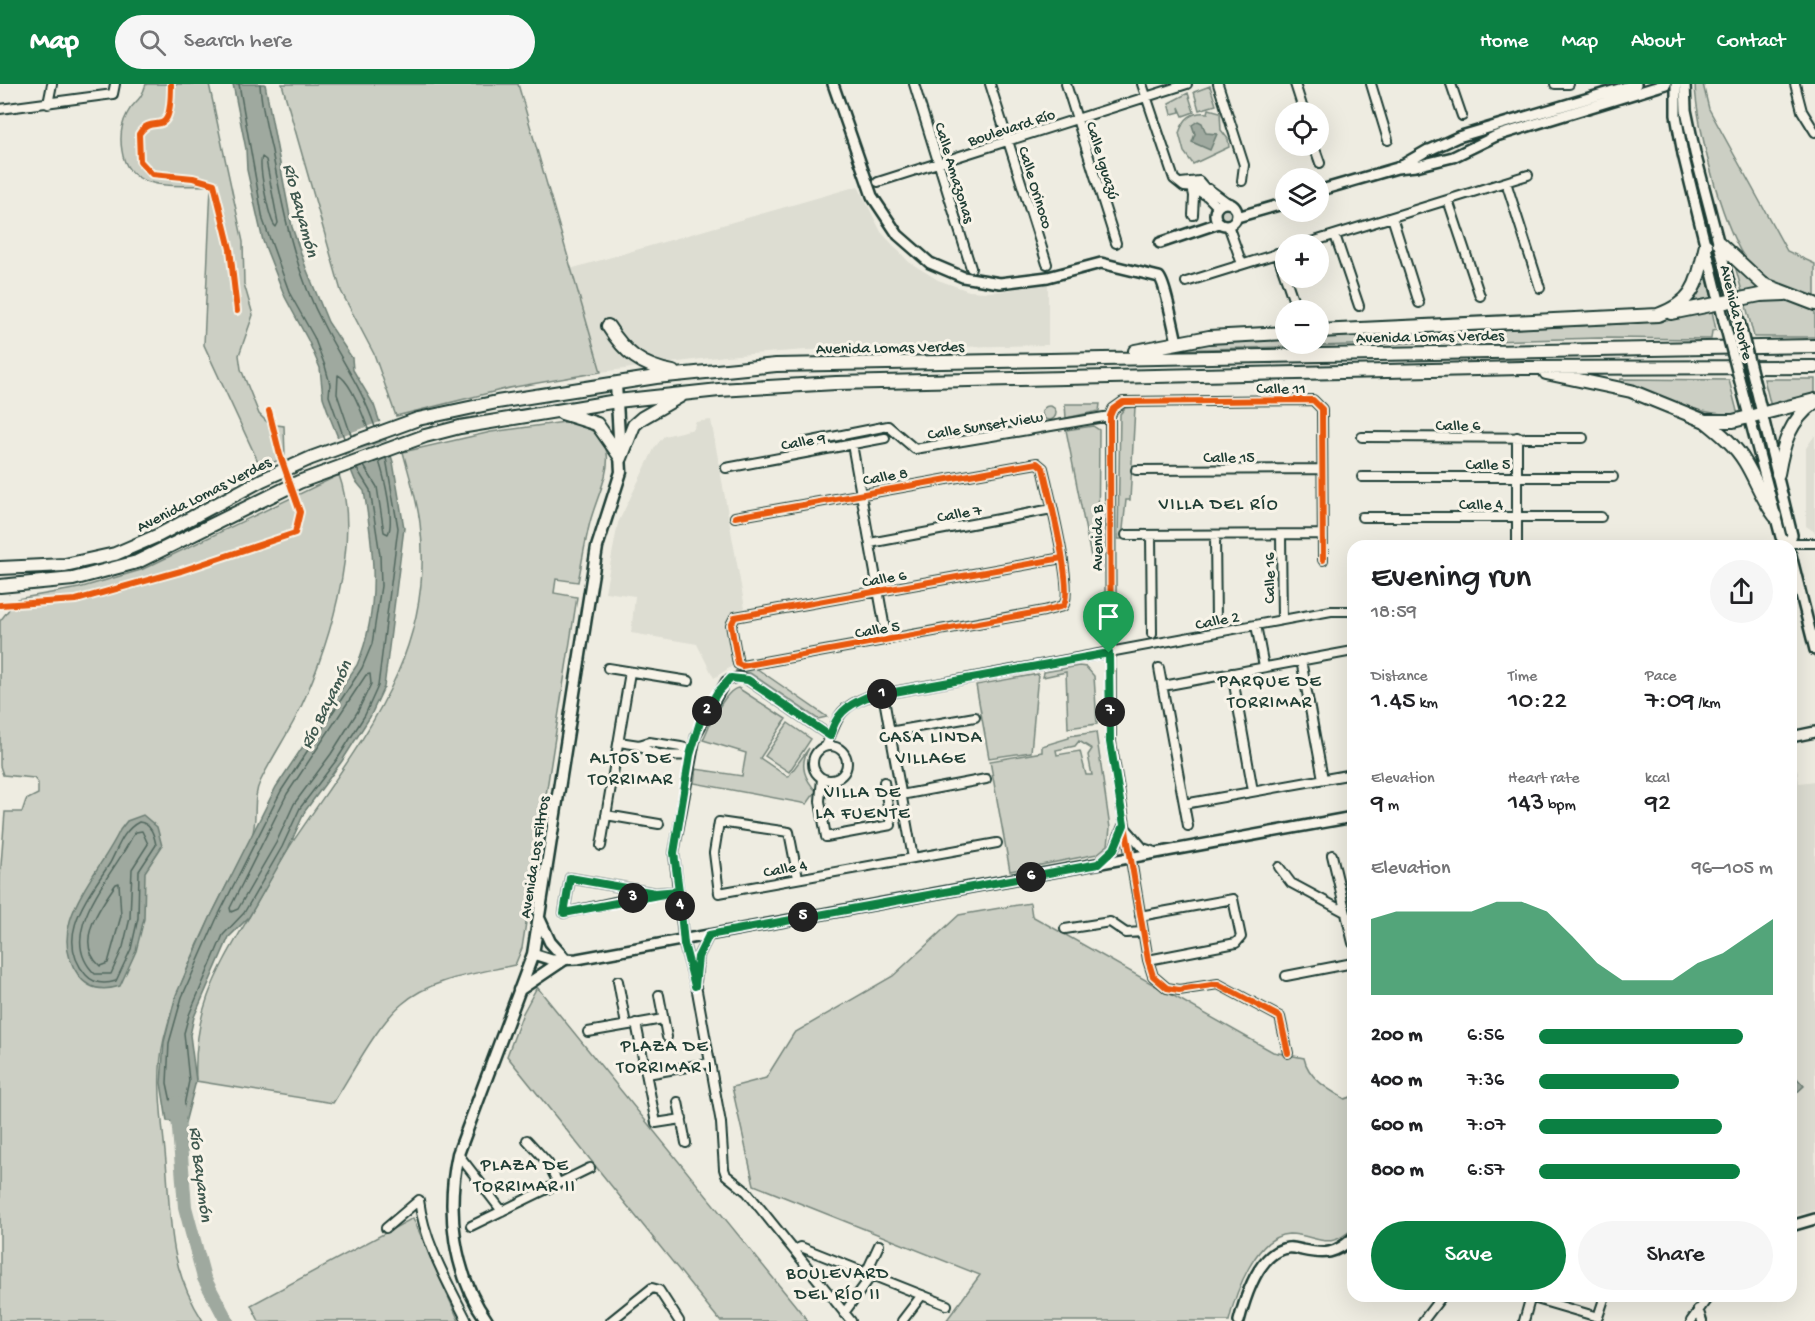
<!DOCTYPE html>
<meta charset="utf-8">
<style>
:root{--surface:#fff;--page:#f6f6f6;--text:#202124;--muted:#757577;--accent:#0b8043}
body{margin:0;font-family:"Gochi Hand",sans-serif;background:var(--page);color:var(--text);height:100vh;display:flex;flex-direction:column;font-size:22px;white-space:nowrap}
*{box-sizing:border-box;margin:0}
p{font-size:20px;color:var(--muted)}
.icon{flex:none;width:33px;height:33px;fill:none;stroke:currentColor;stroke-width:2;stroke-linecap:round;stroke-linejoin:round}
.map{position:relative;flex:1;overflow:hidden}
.details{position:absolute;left:1347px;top:456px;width:450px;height:762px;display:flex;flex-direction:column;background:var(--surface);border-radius:18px;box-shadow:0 6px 24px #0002}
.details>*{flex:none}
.fabs{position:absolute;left:1275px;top:18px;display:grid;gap:12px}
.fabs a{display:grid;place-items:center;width:54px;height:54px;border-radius:50%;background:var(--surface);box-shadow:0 6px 24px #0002;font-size:30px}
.pin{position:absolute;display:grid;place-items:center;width:51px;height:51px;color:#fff;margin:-62px -26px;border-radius:50% 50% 50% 0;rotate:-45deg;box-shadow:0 0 6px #0007}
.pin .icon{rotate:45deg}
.km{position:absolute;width:30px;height:30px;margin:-15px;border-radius:50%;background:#222;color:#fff;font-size:16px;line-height:30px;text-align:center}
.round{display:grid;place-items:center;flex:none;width:63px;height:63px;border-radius:32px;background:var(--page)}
.head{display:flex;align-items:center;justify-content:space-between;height:102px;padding:0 24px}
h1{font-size:33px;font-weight:600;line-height:45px}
.metrics{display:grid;grid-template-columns:repeat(3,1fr);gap:9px;height:102px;padding:6px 24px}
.metrics div{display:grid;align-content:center}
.metrics b{font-size:26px;font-weight:600}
.metrics small{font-size:16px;font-weight:400}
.metrics p{font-size:16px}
.chart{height:168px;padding:12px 24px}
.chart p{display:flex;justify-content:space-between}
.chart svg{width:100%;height:108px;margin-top:6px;fill:var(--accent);opacity:.7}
.primary-button{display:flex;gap:12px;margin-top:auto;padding:12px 24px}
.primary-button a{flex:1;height:69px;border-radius:36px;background:var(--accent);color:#fff;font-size:24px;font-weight:600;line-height:69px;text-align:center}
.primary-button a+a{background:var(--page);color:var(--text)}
ul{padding:0 24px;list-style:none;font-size:20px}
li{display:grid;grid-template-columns:96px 72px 1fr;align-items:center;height:45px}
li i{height:15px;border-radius:8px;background:var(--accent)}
header{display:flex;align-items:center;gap:36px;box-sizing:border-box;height:84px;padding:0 30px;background:var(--accent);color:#fff}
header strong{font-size:28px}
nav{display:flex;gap:33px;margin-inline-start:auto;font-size:21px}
.search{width:420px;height:54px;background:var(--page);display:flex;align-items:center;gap:15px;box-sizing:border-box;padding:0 21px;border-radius:33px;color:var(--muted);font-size:22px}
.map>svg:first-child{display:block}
.built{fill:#ddddd2}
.green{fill:#cccfc4;stroke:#76867c;stroke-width:1.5;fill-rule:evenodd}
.water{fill:#9fa99f;stroke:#6c7e74;stroke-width:1.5}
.pier{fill:#eeece1}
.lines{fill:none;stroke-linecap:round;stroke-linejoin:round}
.shore{stroke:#52685f;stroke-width:1.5}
.river{stroke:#9fa99f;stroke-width:14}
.minor-casing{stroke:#1f3d34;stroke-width:12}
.tertiary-casing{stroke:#1f3d34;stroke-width:14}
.secondary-casing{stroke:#1f3d34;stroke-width:15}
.trunk-casing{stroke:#1f3d34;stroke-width:16}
.minor{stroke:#f7f3e8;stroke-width:8}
.tertiary{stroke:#f7f3e8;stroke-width:9}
.secondary{stroke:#f7f3e8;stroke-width:10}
.trunk{stroke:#f7f3e8;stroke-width:12}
.tertiary-bridge-casing{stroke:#1f3d34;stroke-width:14;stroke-linecap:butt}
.tertiary-bridge{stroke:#f7f3e8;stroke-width:9}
.cycleway-casing{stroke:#f7f3e8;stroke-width:10}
.cycleway{stroke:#e8590c;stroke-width:6}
.route-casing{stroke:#fff;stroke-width:12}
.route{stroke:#0b8043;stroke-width:8}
.labels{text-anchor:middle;stroke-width:6;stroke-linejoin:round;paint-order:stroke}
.street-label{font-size:16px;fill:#1f3d34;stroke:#f7f3e8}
.water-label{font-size:18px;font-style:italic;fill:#3f584f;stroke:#f7f3e8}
.neighbourhood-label{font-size:18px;letter-spacing:1.5px;fill:#1f3d34;stroke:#f7f3e8}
</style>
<header>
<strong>Map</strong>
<div class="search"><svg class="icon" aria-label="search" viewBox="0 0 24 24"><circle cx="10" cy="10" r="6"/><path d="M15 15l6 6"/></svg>Search here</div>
<nav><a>Home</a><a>Map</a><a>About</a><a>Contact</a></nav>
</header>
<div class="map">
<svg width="1815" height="1237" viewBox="0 0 1815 1237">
<rect width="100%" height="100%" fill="#eeece1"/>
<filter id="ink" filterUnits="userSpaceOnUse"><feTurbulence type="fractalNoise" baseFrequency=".0167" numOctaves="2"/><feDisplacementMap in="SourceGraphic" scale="12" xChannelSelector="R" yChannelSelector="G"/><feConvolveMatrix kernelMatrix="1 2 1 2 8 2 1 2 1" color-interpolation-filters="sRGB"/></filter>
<g filter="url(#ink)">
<!-- built -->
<path class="built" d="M858,102L881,148L909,178L938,196L969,207L987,208L1004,207L1048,197V261L806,266L725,272L601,288L570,185Z
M711,336L745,524L734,527L728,533L734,581L714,594L697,560L631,549L635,512L605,508L618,439L655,363L664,352L694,345L695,338Z
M1815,351V448L1806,442V364Z
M1797,685L1799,699L1815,697V1126L1791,1132V687Z"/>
<!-- green -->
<path class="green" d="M146,0H209L243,158L244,200L253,231L239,271L241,285L259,330L269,340L284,342L285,373L261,384L204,261L211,102C179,100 128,110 122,67C120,55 121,41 127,30C133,17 140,20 146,0Z
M282,0H518L601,288L509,304L396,332L374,270L341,207Z
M1695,0H1703L1709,25L1787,167L1815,180V213C1797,206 1775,201 1759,190C1726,167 1696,41 1695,0Z
M1210,2L1216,21L1199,26L1194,8Z
M1188,9L1194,28L1183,32L1179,23L1180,28L1172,30L1169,19Z
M1209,25L1220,28L1221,46L1228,55L1229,63L1193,80L1184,68L1179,49C1184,34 1192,27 1208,29Z
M1219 130a7 7 0 1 1 14 0a7 7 0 1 1-14 0Z
M1735,182L1766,206L1743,211Z
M1705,187L1713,217L1681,226Z
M1783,215L1815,226V253H1754L1745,218Z
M1712,227L1716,246L1712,247L1711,255L1599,254L1172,266L1211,258L1285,255L1286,260H1318L1319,254L1639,239Z
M1621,295L1729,296L1738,331C1695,331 1660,313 1620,298Z
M1764,295H1815V311L1771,323Z
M1065,320H1100L1099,327L1066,334Z
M1042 329a7 7 0 1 1 14 0a7 7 0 1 1-14 0Z
M1135,323L1130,416H1126L1122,455H1118L1120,330L1125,324Z
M572,337C631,357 601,397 590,438C585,458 582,478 578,498L556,495L554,509L577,513L522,864L515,881C479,889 431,894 402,920C376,942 352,990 333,1019L196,997C193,927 215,891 249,833C263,809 275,785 290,762C358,660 437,571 420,439C417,415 409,391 403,368L491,348Z
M1093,342L1099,346L1098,472L1091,473L1066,346Z
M339,391C363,457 326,574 295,635C284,656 270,677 260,698C252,714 258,735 252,752C243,772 231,792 221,812C198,858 176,905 164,955C154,997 164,1047 167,1090C171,1147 171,1187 203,1237H0V794L5,728H22L26,716L38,710V699L34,694L3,691L0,682V537L17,515L79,504L141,486Z
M1079,582L1086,583L1094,592L1097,640L1068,644L1066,588L1043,593L1044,588Z
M756,584L827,633L818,635L750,589L735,587Z
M1038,590L1031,668L989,674L976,601Z
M738,604L786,635L760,674L788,693L809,664C798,682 806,696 816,707L807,720L694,699L696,685L742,692L746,669L703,656C708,643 725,606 738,604Z
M788,639L811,655L789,688L765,672Z
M1096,648L1110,744L1108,761L1097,770L1010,787L990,677L1042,668V662L1069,654V652ZM1079,657L1092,665L1088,671L1092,691H1086L1080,667L1057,671L1056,666L1075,662Z
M1030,819L1032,832L1273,968L1304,974C1308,994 1329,1006 1345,1015L1353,1012V1144C1328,1169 1316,1150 1289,1150C1256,1151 1235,1210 1229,1237H946L980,1191L754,1101L732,1003L766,994L794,949L893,892L959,831Z
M537,903L808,1237H720L507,972L523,929Z
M413,1134L459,1237H259L251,1221Z"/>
<!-- water -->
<path class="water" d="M233,0H265L292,143L306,184L328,238L352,274L353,286L374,321L393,378L404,444L384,603L370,633L342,677L305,727L288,765L249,833L229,853L194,933L190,951L196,997L185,1039L167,1037L161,999L164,958L176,911L210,834L276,703L357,581C381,524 374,467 364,407L355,396L331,336L323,313L320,284L308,256L285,213L263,157L247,86L246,65Z
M1198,37L1202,39L1206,49L1217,50L1210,66L1192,58L1195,50L1192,41Z
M143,731L157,743L162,762L145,788L144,835L136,867L120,902C104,907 89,906 79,892C42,842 100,790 120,746L127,737Z
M1794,991L1804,1002L1791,1014V994Z"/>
<!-- pier -->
<path class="pier" d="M383,337L388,352L341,369L335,354Z
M389,356L394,370L348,386L342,372Z"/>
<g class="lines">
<!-- shore -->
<path class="shore" d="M239,0L263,136L290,210L314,253L325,282L330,300L329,312L344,354
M260,0C261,22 267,45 272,67C283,127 295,188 324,242C341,276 363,306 375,343
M262,73L266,76L278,139L276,143C269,138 258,80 262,73Z
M351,351L337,310L338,291C351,297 363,331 368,345
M364,382L377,403L384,448L388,450C395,437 384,392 379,377
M357,385L370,406L380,471L381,502L372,560L362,584L281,707L216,836L182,913L169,959L167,999L174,1032L182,1031L189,997L184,949L189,931L223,851L244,829L282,763L300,724L338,674L365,631L378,602L398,444L386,374
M370,590L371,600L358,627L331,670L294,720L276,759L238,825L231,828L230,824L287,710L366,591Z
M139,738C151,739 154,751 156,761L139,787L138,834L131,865L116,897C106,900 94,900 86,891C53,853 89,812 110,779C118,764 123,746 139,738Z
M142,747L148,760L132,785L130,834L123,863L111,890H95C53,850 114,791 132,753L136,748Z
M119,799L121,832L108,879L100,882C73,858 101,822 116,800Z"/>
<!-- river -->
<path class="river" d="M177,1019L185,1123L204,1194L227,1237"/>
<defs>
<path id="minor" d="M914,0L971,184
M990,0L1047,180
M1066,0L1116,159
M1142,0L1174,95L1184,103L1209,105L1228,119
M1218,0L1244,81L1242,97
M1295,0L1304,28
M1371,0L1388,56
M1451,0L1462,32
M1555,0H1569
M1795,0L1802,27L1815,48
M48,20L52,0
M0,25L113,10L115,0
M1314,62L1320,79
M878,98L1187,0
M1506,98L1540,204
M1181,99L1199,97L1205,104
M1192,103L1194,112L1193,131
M1193,104L1207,112L1218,123
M1448,116L1480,212
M1392,133L1419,219
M1228,141L1242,180
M1335,151L1359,222
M1305,160L1528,91
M1277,169L1295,221
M1186,198L1286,167
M1362,353L1583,354
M1517,353V462
M802,359L888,342L915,365L1110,332
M852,360L887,556
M726,384L885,354
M1136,386L1322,385
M1362,393H1613
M735,433L1037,379L1043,384C1048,406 1075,510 1063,522L1044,527L742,582L738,580L731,541L735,533L1062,474
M1362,433H1601
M1126,451L1322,450
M1151,451L1152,550
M1215,451L1216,538
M1281,451L1282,536
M870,459L1052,425
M1788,459H1815
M1256,541L1264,583
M1301,576L1323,695
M608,584L689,597
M1159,584L1188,742
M1232,589L1253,707
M1163,602L1353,567
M883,610L913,774
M889,648L975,633
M830,652L748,596L739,593L726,597L696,651L674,769L684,860L697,907L721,1039L724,1085L726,1091L747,1108L851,1237
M619,658L639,661L649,658L681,663L685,664L687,670
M639,661C653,673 675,672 690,671
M813 679a17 17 0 1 1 34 0a17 17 0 1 1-34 0Z
M826,662C838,635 836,625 867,613L1331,527H1353
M822,694L820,717L826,753L891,741L884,698
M901,711L986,695
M1184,720L1353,690
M606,731L659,740
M1124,742L1143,764L1155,768
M601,762L630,588
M1332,771L1353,859
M1100,779L1114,765L1123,742
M1279,783L1291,799L1345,828
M798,794L789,748L719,738L714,769L719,809L997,759
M655,809L564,829L570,794L655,809L679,807
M1140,832L1233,815L1241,853L1236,859L1148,876
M1065,845L1110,838L1126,849L1143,848
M1286,892L1353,879
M618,897L626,941
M696,897L698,873L709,851
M659,911L667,953
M636,939L656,1039L682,1035
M588,948L663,935
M1288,969L1280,933L1218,900L1179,906L1167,904L1153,892L1148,876L1111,658L1110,332L1113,325L1123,318L1313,316L1322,325L1323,476
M647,990L710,979
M678,1018L686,1059
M527,1056L548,1079L558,1099
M458,1070L502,1127
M471,1142L590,1084
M386,1144L419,1116C424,1158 448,1199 467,1237
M794,1166L801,1163L947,1221
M866,1189L879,1161
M1526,1212L1598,1233L1605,1212
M1698,1225L1702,1237
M844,1229L872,1191
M611,1237L652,1204L659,1206L679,1237
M902,1237L922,1211
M1423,1237L1442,1212
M1524,1237L1531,1212
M1691,1237L1709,1212"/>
<path id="tertiary" d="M833,0L872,112L898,151L930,179L963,193L1000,199L1048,193L1101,179L1159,193C1165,198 1174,246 1177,258
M1676,0V31L1683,70L1724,237
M1685,0L1686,26L1695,69L1739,237
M1423,69L1458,53L1636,0
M1397,84L1416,82L1453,73L1496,52L1666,0
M1318,107L1397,84L1428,66
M1215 130a11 11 0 1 1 22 0a11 11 0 1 1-22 0Z
M1237,133L1286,119
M1160,159L1219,139
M1744,313L1781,453L1789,462
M1758,313L1792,451L1788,459
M1791,471L1815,566
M1791,653L1815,648
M533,870L552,876L577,875L1353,733
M1791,1142L1815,1135
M1239,1237C1245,1214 1259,1167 1288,1164C1293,1163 1298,1165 1302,1166C1326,1171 1335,1170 1353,1154"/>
<path id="secondary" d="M519,906L565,875L550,858L539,834
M487,1237C453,1189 446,1126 458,1070L533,870L597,463L621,388L616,300"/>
<path id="trunk" d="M1719,159L1763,200L1815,220
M1671,229L1760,211L1785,210
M608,242C625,269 641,282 673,288
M1318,247L1658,231C1696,217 1697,198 1706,161
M1135,267L1209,253L1286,249
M1546,289L1631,307L1705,337H1733L1815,316
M562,329L597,340L621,374L634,341L642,334L682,311
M1705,337C1720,349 1735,361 1745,378C1756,396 1762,415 1775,432
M1778,390C1783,361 1789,337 1814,319
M0,484L65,481L115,470L159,451L262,396L311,374L418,335L497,318L656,293L776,281L1815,262
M0,502L73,495L137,478L299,398L425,352L460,343L617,317L719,306L836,299L1522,284L1815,283"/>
</defs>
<!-- minor casing -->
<use href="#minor" class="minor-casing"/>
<!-- tertiary casing -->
<use href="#tertiary" class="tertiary-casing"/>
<!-- secondary casing -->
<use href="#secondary" class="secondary-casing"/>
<!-- trunk casing -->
<use href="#trunk" class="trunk-casing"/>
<!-- minor -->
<use href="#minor" class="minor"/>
<!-- tertiary -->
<use href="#tertiary" class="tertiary"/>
<!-- secondary -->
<use href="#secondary" class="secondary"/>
<!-- trunk -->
<use href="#trunk" class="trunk"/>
<defs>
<path id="tertiary-bridge" d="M1724,237L1744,313
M1739,237L1758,313"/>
</defs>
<!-- tertiary-bridge casing -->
<use href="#tertiary-bridge" class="tertiary-bridge-casing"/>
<!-- tertiary-bridge -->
<use href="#tertiary-bridge" class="tertiary-bridge"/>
<defs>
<path id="cycleway" d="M171,0C171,62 154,26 139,50L140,77L152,90L193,94L214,100L230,165L237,227
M735,433L1037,379L1043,384C1048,406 1075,510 1063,522L1044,527L742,582L738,580L731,541L735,533L1062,474
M0,521L76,516L181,487L295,449L300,428L280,371L269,327
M1288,969L1280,933L1218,900L1179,906L1167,904L1153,892L1148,876L1111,658L1110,332L1113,325L1123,318L1313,316L1322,325L1323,476"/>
</defs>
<!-- cycleway casing -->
<use href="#cycleway" class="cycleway-casing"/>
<!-- cycleway -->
<use href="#cycleway" class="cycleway"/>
</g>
</g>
<g class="lines" filter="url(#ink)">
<defs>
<path id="route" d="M1109,569L867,613C846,622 836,630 830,652L748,596L731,594L717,609L700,638L690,671L674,769L679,807L564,829L570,794L655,809L679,807L684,860L695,902L698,873L709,851L1098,780L1114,765L1124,741L1110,658L1109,569"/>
</defs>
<!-- route casing -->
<use href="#route" class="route-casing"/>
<!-- route -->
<use href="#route" class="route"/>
</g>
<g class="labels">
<!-- street labels -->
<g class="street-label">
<text transform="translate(1011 42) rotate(-18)" y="6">Boulevard Río</text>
<text transform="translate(1104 76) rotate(73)" y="6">Calle Iguazú</text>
<text transform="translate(956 88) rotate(73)" y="6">Calle Amazonas</text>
<text transform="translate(1037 103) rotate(73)" y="6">Calle Orinoco</text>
<text transform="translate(1738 228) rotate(76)" y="6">Avenida Norte</text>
<text transform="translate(1430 251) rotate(-1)" y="6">Avenida Lomas Verdes</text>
<text transform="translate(890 262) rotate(-1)" y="6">Avenida Lomas Verdes</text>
<text x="1281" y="309">Calle 11</text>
<text transform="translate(985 340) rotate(-9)" y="6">Calle Sunset View</text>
<text x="1458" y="346">Calle 6</text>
<text transform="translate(803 356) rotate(-10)" y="6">Calle 9</text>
<text x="1229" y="378">Calle 15</text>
<text x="1488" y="385">Calle 5</text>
<text transform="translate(885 391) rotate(-10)" y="6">Calle 8</text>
<text transform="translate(203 409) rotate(-27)" y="6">Avenida Lomas Verdes</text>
<text x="1481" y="425">Calle 4</text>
<text transform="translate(959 428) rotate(-10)" y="6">Calle 7</text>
<text transform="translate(1096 454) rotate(-90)" y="6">Avenida B</text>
<text transform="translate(884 493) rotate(-10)" y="6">Calle 6</text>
<text transform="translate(1268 494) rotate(-90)" y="6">Calle 16</text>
<text transform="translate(1217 535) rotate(-11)" y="6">Calle 2</text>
<text transform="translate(877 544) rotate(-10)" y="6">Calle 5</text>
<text transform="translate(533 773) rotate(-81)" y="6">Avenida Los Filtros</text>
<text transform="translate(785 783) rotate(-10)" y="6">Calle 4</text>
</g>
<!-- water labels -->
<g class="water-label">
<text transform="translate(302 126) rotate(75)" y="6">Río Bayamón</text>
<text transform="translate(325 620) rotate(-64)" y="6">Río Bayamón</text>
<text transform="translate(202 1090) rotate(83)" y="6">Río Bayamón</text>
</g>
<!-- neighbourhood labels -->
<g class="neighbourhood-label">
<text x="1219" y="425">VILLA DEL RÍO</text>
<text x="1270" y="602">PARQUE DE<tspan x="1270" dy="21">TORRIMAR</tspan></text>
<text x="931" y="658">CASA LINDA<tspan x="931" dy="21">VILLAGE</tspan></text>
<text x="631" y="679">ALTOS DE<tspan x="631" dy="21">TORRIMAR</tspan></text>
<text x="863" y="713">VILLA DE<tspan x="863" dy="21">LA FUENTE</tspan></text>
<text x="665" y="967">PLAZA DE<tspan x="665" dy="21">TORRIMAR I</tspan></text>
<text x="525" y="1086">PLAZA DE<tspan x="525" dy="21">TORRIMAR II</tspan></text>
<text x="838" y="1194">BOULEVARD<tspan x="838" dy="21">DEL RÍO II</tspan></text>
</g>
</g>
</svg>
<div class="fabs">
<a><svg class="icon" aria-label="locate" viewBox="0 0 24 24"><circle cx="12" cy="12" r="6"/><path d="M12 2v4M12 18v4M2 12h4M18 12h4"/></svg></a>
<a><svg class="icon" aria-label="layers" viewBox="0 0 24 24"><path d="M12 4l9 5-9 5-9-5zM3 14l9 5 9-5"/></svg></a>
<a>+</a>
<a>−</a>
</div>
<div class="pin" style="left:1109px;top:569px;background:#1e9e55"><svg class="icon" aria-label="arrive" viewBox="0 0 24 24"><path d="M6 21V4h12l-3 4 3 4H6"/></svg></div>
<b class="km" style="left:882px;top:610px">1</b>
<b class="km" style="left:707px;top:627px">2</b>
<b class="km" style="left:633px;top:814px">3</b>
<b class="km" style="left:680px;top:822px">4</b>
<b class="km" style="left:803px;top:833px">5</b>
<b class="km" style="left:1031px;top:793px">6</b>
<b class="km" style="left:1110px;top:628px">7</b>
<section class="details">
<div class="head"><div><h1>Evening run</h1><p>18:59</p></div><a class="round"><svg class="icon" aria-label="share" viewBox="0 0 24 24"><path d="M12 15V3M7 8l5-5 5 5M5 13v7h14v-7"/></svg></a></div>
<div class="metrics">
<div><p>Distance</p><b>1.45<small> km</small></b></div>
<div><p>Time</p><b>10:22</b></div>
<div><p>Pace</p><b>7:09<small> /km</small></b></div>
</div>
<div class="metrics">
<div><p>Elevation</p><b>9<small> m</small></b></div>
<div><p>Heart rate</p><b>143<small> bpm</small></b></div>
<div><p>kcal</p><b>92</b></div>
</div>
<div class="chart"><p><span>Elevation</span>96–105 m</p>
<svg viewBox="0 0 160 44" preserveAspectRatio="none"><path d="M0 44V13L10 10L20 10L30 10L40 10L50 6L60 6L70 10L80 20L90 31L100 38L110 38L120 38L130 31L140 27L150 20L160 13V44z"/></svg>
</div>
<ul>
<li><b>200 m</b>6:56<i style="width:87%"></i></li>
<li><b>400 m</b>7:36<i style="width:60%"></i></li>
<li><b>600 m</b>7:07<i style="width:78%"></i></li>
<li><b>800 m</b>6:57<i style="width:86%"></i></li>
</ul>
<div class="primary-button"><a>Save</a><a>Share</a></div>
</section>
</div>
